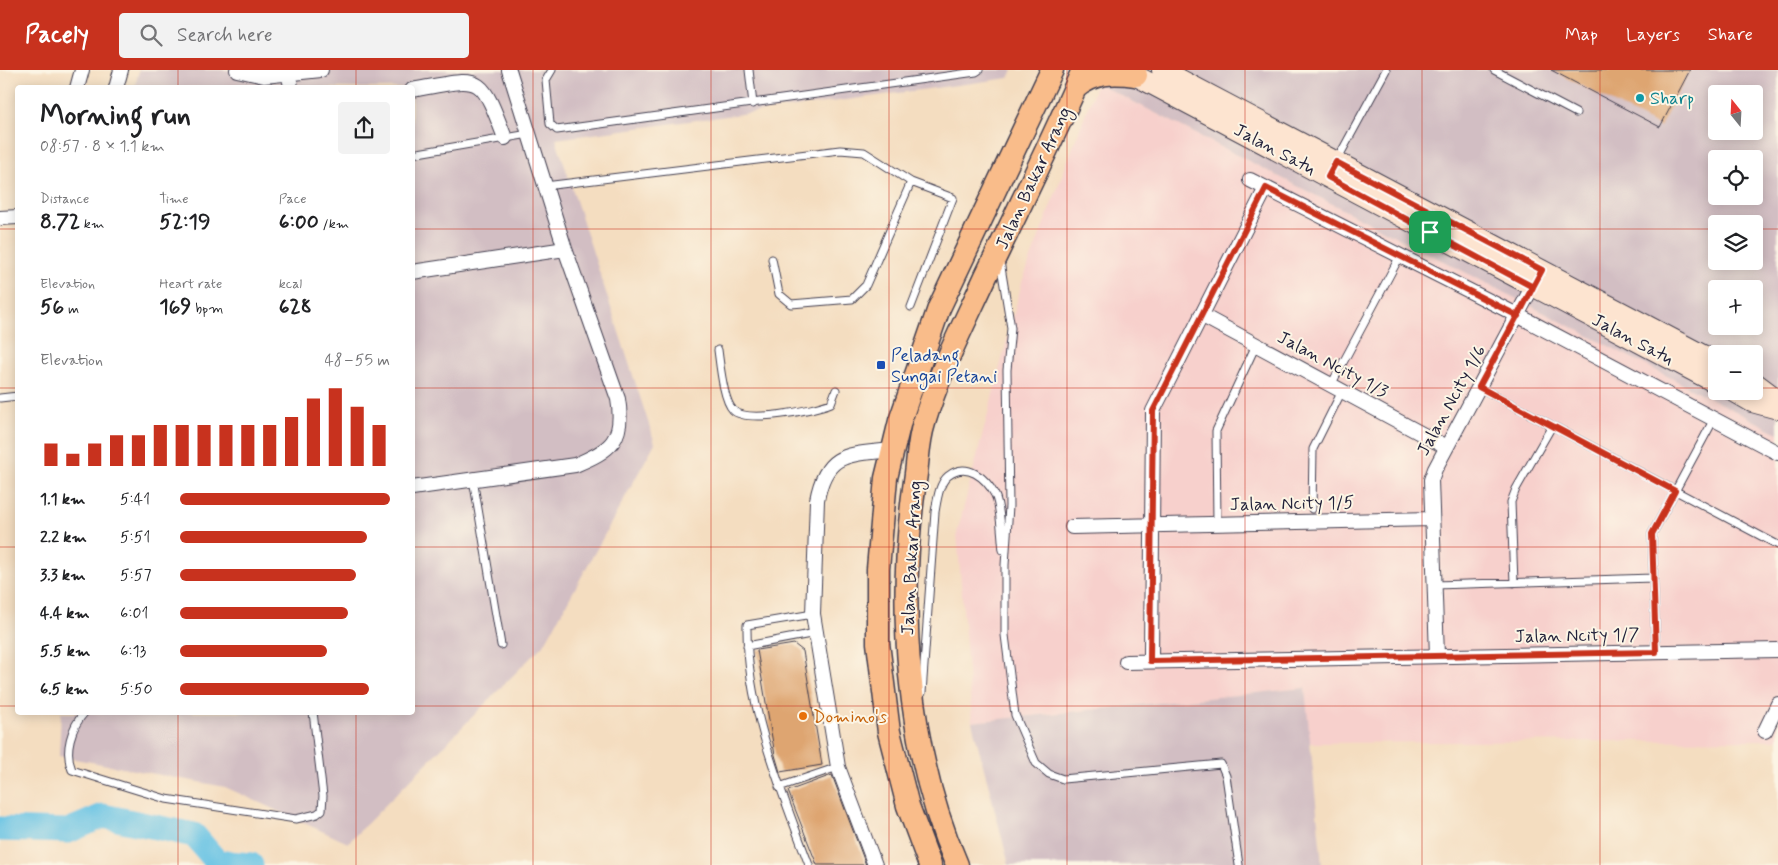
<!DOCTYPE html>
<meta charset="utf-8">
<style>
:root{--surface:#fff;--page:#f2f2f2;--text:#202124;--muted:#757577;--accent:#c8321e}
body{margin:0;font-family:Mynerve,sans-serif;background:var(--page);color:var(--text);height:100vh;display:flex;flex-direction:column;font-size:19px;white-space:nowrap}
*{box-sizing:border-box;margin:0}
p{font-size:16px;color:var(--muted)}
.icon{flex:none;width:28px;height:28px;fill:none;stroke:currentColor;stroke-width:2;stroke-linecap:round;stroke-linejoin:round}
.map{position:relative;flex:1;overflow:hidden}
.side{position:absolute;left:15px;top:15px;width:400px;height:630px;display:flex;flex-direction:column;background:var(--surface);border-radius:5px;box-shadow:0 2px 12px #0003}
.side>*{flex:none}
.needle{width:32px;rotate:342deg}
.tools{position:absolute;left:1708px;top:15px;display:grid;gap:10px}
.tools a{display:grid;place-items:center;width:55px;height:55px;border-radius:5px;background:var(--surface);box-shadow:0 2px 12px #0003;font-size:25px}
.pin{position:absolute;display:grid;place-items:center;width:42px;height:42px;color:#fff;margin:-21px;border-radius:10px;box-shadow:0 2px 8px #0006}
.round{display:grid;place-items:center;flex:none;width:52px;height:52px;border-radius:5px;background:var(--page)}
.overview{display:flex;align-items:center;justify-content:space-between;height:85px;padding:0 25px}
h1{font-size:28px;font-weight:700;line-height:38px}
.figures{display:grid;grid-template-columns:repeat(3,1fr);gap:8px;height:85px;padding:5px 25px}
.figures div{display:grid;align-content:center}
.figures b{font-size:21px;font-weight:700}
.figures small{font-size:14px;font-weight:400}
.figures p{font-size:14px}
.chart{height:140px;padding:10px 25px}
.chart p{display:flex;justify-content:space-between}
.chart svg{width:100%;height:90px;margin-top:5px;stroke:var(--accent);stroke-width:6}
ul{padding:0 25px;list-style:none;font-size:16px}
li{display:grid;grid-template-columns:80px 60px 1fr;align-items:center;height:38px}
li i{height:12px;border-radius:6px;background:var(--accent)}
header{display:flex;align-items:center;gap:30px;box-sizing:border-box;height:70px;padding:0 25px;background:var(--accent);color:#fff}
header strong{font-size:24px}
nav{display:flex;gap:28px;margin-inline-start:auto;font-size:18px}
.search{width:350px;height:45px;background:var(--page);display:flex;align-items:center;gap:12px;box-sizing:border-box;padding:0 18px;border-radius:5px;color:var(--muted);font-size:19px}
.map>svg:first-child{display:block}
.built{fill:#f7d0cc}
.industrial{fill:#d2bec3;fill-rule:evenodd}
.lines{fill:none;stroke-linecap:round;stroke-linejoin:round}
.river{stroke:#66c2e4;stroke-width:25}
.building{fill:#dea571}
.lane-casing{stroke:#423e4f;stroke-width:9}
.street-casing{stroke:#423e4f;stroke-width:16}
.secondary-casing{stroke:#423e4f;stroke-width:22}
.primary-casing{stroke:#423e4f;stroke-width:25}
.lane{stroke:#fff;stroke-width:7}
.street{stroke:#fff;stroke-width:14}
.secondary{stroke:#fde4d0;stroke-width:20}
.primary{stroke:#f9bc8a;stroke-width:22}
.route-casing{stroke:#fff;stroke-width:10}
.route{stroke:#c8321e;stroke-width:6}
.grid{fill:none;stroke:#c8321e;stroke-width:1;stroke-opacity:0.55}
.culture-dot{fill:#0f9aa8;stroke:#fcf5e5;stroke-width:2}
.transit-dot{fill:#1a4fb4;stroke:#fcf5e5;stroke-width:2}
.food-dot{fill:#e8710a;stroke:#fcf5e5;stroke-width:2}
.labels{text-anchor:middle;stroke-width:4;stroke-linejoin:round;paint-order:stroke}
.culture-label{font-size:18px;fill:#0d838f;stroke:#fcf5e5;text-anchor:start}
.street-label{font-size:18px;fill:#22223b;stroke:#fcf5e5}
.transit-label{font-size:18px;fill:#164399;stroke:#fcf5e5;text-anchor:start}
.food-label{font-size:18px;fill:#c56008;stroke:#fcf5e5;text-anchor:start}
</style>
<header>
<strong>Pacely</strong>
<div class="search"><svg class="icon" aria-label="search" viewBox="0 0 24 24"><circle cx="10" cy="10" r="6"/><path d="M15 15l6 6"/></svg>Search here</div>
<nav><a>Map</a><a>Layers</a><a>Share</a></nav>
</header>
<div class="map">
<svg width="1778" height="795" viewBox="0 0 1778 795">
<rect width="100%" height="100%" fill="#fcf5e5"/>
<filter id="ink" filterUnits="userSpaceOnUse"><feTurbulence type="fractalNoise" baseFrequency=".02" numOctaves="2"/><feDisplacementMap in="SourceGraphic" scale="10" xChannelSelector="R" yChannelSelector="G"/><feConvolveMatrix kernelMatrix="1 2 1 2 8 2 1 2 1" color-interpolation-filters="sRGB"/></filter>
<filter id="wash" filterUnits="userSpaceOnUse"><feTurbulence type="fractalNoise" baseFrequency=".0096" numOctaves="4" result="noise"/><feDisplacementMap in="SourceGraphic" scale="20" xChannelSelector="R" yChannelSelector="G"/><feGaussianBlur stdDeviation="1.12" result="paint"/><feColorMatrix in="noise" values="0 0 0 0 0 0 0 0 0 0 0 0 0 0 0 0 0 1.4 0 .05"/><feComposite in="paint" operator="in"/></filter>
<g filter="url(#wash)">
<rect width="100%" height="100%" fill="#f4ddc0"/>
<!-- built -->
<path class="built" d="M1097,13L1778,363V670L1309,673L1305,618L972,652L957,463L1022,212Z"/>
<!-- industrial -->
<path class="industrial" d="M139,0H1013L1009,8L556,69L655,373L545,573L348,773L225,717L59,686L61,643L412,642V18L135,17Z
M1104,0H1778V363L1097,13ZM1716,24H1754V61H1716ZM1716,89H1754V126H1716ZM1716,154H1754V191H1716ZM1716,219H1754V256H1716ZM1716,284H1754V321H1716Z
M1305,618L1322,795H1009L972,652Z"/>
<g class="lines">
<!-- river -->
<path class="river" d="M0,759L68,761L103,746L194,765L217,792L251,795"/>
</g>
<g id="blocks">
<!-- building -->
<path class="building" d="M1551,0H1690L1660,57Z
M794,574L803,581L822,695L780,702L775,685L757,580Z
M832,705L866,795H817L788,721Z"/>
</g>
</g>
<g filter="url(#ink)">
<use href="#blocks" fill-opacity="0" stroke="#423e4f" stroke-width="1"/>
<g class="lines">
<defs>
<path id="lane" d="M552,0L546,10L550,54L557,60L976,2L979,0
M749,0L753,34
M1494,0L1576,43
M412,84L529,64
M1337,90L1386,0
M545,116L840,80L864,82L911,112L866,215L852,229L791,234L779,224L772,189
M1000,191L1011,258L1007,300L1009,436L1005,495V565L1015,645L1036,693L1049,704L1063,709L1221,694L1226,706L1239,795
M911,237L953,128L911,112
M718,280C720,294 723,330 733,340C746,354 814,340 831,333L836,320
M1331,315L1400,186
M1479,317L1778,475
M0,328L18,326
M473,409L501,575
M1312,439L1313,379L1342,321
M1217,453L1216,361L1256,275
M1514,513L1511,432L1516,419L1552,356
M1435,515L1653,508
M747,576L816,563
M1656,582L1652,464L1714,349
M922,623L935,442C937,431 939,413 948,406C967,391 986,408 995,425C1001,437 1001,465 1003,480
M85,642C71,657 64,681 72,700L166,729L296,749L317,744L322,740L323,726L313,642
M779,717L838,697
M809,795C781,720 746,637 747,555L813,544"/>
<path id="street" d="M237,0L264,6L321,0
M289,5L291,18
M77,18L82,0
M116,18L121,0
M412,20C482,8 479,0 505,68
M1250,110L1519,246L1778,383
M0,148L18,147
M412,202L565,179
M1201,245L1446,377
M412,418L575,395C611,380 625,370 618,329L565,179L509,0
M1072,457L1432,449
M1437,586L1431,410L1435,399L1537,208
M1151,591L1153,341L1266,118
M1126,592L1778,580
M1765,661L1778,634
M875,795L838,697L813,544L817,430C826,380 850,385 893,380"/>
<path id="secondary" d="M1125,0L1716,313
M1162,0L1716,292
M1754,312L1778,330
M1733,321L1752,332L1778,339"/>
<path id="primary" d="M1075,18C1094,2 1112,2 1136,5
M930,795L908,736L889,662L878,573V499L886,408L900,351L939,238L1052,0
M957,795C906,678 897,536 915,411C918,392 918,371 924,353C939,302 964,254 986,206C1019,138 1053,69 1083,0"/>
</defs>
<!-- lane casing -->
<use href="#lane" class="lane-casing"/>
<!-- street casing -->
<use href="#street" class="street-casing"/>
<!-- secondary casing -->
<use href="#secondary" class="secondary-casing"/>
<!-- primary casing -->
<use href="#primary" class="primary-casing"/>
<!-- lane -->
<use href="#lane" class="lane"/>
<!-- street -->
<use href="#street" class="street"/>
<!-- secondary -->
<use href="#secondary" class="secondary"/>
<!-- primary -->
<use href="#primary" class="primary"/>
</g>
</g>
<g class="lines" filter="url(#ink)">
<defs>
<path id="route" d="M1430,162L1533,217L1518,246L1266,118L1153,341L1150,591L1656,582L1652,464L1675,421L1479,317L1542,200L1336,92L1328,107L1430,162"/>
</defs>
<!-- route casing -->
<use href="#route" class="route-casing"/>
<!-- route -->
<use href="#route" class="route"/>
</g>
<!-- grid -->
<path class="grid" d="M178,0V18M356,0V18M533,0V795M711,0V795M889,0V795M1067,0V795M1245,0V795M1422,0V795M1600,0V795M0,159H18M412,159H1716M1754,159H1778M0,318H18M412,318H1716M1754,318H1778M0,477H18M412,477H1778M0,636H18M412,636H1778M178,642V795M356,642V795"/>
<!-- markers -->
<circle class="culture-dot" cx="1640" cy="28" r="5"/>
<rect class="transit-dot" x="876" y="290" width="10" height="10" rx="2.5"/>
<circle class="food-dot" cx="803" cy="646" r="5"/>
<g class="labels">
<!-- culture labels -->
<g class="culture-label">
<text x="1650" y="34">Sharp</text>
</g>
<!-- street labels -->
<g class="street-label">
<text transform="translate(1275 79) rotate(28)" y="6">Jalan Satu</text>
<text transform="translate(1033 108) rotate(-65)" y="6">Jalan Bakar Arang</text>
<text transform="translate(1633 269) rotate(28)" y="6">Jalan Satu</text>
<text transform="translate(1333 294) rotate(28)" y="6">Jalan Ncity 1/3</text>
<text transform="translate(1451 330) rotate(-61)" y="6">Jalan Ncity 1/6</text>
<text transform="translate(1292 433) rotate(-1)" y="6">Jalan Ncity 1/5</text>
<text transform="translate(911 488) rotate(-87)" y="6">Jalan Bakar Arang</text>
<text transform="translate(1577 565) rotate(-1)" y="6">Jalan Ncity 1/7</text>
</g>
<!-- transit labels -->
<g class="transit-label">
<text x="891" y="291">Peladang<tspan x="891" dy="21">Sungai Petani</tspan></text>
</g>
<!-- food labels -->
<g class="food-label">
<text x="813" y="652">Domino's</text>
</g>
</g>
</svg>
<div class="tools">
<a><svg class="needle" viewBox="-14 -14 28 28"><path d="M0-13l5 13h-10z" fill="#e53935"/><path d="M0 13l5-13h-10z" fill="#757577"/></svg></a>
<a><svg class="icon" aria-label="locate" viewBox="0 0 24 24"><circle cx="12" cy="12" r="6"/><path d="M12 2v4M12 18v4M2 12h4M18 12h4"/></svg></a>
<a><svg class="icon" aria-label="layers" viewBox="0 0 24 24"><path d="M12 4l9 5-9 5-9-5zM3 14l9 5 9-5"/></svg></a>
<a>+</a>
<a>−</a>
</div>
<div class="pin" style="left:1430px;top:162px;background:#1e9e55"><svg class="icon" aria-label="arrive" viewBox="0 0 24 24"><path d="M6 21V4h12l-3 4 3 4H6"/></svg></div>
<section class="side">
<div class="overview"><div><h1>Morning run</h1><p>08:57 · 8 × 1.1 km</p></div><a class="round"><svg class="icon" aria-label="share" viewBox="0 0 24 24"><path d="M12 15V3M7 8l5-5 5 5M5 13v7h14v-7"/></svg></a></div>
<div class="figures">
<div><p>Distance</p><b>8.72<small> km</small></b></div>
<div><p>Time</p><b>52:19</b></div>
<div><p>Pace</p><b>6:00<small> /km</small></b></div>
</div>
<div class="figures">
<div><p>Elevation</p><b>56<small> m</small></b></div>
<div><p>Heart rate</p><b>169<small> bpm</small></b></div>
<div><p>kcal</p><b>628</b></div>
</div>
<div class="chart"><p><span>Elevation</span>48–55 m</p>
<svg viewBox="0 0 160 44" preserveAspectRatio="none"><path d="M5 44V33M15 44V38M25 44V33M35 44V29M45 44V29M55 44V24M65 44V24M75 44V24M85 44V24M95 44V24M105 44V24M115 44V20M125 44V11M135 44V6M145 44V15M155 44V24"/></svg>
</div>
<ul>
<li><b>1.1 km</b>5:41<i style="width:100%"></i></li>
<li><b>2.2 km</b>5:51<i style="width:89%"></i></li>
<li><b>3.3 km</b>5:57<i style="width:84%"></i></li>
<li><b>4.4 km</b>6:01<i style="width:80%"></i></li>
<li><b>5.5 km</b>6:13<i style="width:70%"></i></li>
<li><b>6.5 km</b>5:50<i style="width:90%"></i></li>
</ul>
</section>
</div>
